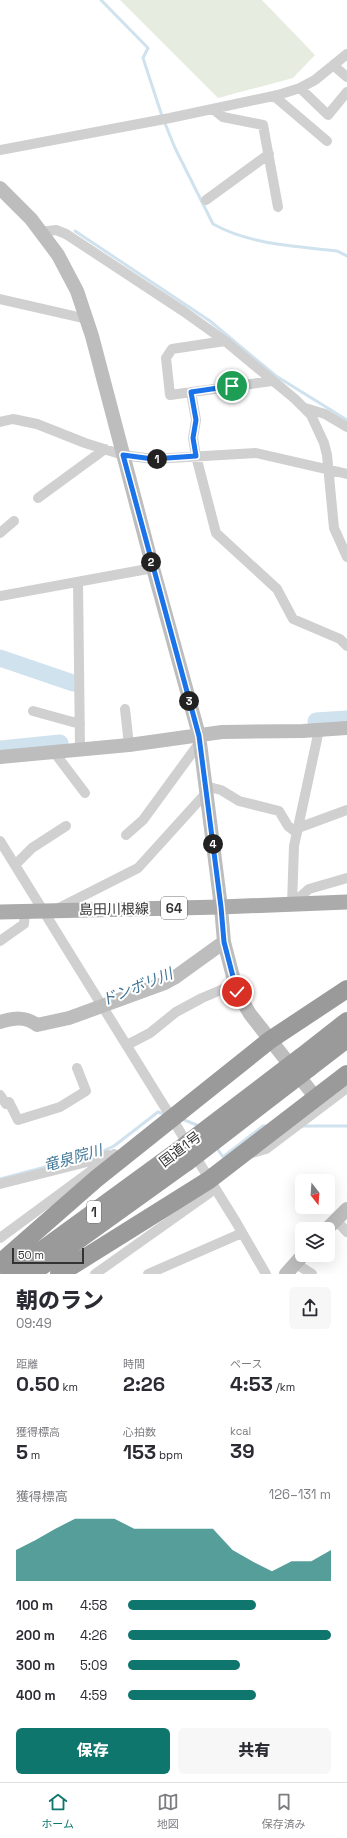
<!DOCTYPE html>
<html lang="ja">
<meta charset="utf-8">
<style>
:root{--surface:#fff;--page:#f7f7f7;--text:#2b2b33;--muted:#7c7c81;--line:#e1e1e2;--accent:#0f766e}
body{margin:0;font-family:"Space Grotesk","Noto Sans JP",sans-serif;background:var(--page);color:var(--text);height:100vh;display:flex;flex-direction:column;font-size:15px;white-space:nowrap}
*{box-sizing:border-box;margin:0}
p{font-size:13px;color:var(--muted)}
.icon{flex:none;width:22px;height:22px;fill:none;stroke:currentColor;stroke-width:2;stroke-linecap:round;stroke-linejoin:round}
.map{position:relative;height:1274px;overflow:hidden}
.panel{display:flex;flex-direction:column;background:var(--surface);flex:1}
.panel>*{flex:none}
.needle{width:26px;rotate:163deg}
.controls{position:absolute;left:295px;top:1174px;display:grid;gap:8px}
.controls a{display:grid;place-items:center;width:40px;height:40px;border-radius:6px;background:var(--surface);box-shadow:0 4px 16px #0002;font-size:20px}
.scale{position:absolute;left:12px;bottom:10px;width:72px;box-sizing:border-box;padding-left:4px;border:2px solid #333;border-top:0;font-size:11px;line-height:14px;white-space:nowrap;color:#333;-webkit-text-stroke:3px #fff;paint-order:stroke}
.pin{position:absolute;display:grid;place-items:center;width:34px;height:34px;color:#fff;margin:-17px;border:2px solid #fff;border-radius:50%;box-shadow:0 1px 4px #0007}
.km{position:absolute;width:20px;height:20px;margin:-10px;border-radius:50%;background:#222;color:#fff;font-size:11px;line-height:20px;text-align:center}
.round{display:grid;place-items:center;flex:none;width:42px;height:42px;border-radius:6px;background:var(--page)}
.headline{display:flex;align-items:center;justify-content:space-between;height:68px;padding:0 16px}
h1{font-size:22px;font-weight:800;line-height:30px}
.stats{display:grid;grid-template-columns:repeat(3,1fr);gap:6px;height:68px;padding:4px 16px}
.stats div{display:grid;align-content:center}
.stats b{font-size:20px;font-weight:800}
.stats small{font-size:11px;font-weight:400}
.stats p{font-size:11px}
.chart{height:112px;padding:8px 16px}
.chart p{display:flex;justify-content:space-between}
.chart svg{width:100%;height:72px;margin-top:4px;fill:var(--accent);opacity:.7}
.button{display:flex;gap:8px;margin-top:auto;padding:8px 16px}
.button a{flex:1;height:46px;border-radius:6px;background:var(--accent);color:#fff;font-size:16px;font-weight:800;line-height:46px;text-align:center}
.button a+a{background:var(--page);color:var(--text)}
ul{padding:0 16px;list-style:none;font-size:13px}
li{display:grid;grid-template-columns:64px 48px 1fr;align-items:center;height:30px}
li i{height:10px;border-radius:5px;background:var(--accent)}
.dock{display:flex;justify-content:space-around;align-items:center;height:56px;border-top:1px solid var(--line);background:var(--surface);font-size:11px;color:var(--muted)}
.dock a{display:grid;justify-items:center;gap:2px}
.dock .active{color:var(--accent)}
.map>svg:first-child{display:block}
.green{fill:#e6ecdf}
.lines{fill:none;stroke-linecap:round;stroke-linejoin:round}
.stream{stroke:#cfe2ee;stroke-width:3}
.river{stroke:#cfe2ee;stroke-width:17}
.street{stroke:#d0d0d0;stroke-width:10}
.secondary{stroke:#bdbdbd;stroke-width:14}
.primary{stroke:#ababab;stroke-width:15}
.highway{stroke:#9a9a9a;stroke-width:18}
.highway-bridge{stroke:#9a9a9a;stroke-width:18}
.route-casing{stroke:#fff;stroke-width:8}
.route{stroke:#1a73e8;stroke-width:5}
.labels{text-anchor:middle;stroke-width:4;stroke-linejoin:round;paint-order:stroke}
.shield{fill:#fff;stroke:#707070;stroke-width:1}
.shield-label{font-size:13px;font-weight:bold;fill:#333}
.street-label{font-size:14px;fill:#333;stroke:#fff}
.water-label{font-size:15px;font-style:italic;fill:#3f7597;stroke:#fff}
</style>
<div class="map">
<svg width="347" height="1274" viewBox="0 0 347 1274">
<rect width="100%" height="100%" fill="#fff"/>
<!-- green -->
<path class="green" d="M120,0H262L315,55L293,78L218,98Z"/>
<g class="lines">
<!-- stream -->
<path class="stream" d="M101,0L148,48L143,58L162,116L175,148L213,224C251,245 295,246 337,251L347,256
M75,231L210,321L276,376L347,420
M182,1119L199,1126
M303,1126H347
M216,1147L223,1157L263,1126H267
M0,1179L101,1152L114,1146L158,1112L167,1115"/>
<!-- river -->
<path class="river" d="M0,658L73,683
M316,721L347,719
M0,749L60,743"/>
<!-- street -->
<path class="street" d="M333,65L347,77
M300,88L328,115L347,92
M274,96L327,141
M213,109L223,117L263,125L278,207
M0,150L170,118L278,95L300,88L315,80L347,54
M206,200L269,154
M41,232L56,230L66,234L183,311L225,341L295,399L311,415L324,443L327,455L334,528L347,557
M0,299L87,319
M225,341L172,349L166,358L170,395L272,381
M191,392L196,420L193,438L196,456L216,533L277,589L293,619L340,639L347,646
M305,408L325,414L347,427
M0,422L13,419L37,424L85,443L123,455L153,459L256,453L347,474
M38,498L105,449
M0,533L14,521
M78,582L80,749
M0,596L153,568
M125,709L129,745
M33,711L80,724
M54,752L85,793
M205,786L221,790L239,801L279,811L288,826L297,833
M298,828L347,810
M126,835L143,820L200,742
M0,841L236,1222L266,1274
M15,865L32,848L66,826
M292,904L294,846L319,730
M292,904L309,889L347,878
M57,909L138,868L206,793
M0,941L24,924L25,911
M127,1045L150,1033L176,1012L202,998L235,984
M0,1095L6,1104
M9,1102L18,1120L60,1107L86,1091L77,1068
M252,1153L266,1149L347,1088
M0,1184L83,1163L108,1155
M336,1220L347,1232
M0,1238L114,1154
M295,1263L312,1274
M95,1274L215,1189
M148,1274L242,1233"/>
<!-- secondary -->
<path class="secondary" d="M0,188L31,219L58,255L77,291L92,336L153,568L199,735L221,907L224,942L237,992L250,1014L316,1098
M0,757L129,745L222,732L303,731L347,728
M0,1022C14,1018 25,1016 37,1025L69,1018L165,983L174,978L224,942
M327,1229L347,1209
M286,1274L303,1255"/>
<!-- primary -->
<path class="primary" d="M0,912L221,907L347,902"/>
<!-- highway -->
<path class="highway" d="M301,1057L347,1021
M309,1068L347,1039
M0,1263L96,1179L270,1040L347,989
M9,1274L179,1150
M31,1274L187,1162
M59,1274L209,1180L347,1074"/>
<!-- highway-bridge -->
<path class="highway-bridge" d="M179,1150L301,1057
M187,1162L309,1068"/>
</g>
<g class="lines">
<defs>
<path id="route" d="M232,386L191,392L196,420L193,438L196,456L153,459L123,455L199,736L221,907L224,942L237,992"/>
</defs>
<!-- route casing -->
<use href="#route" class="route-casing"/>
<!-- route -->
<use href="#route" class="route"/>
</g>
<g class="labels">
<!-- shield labels -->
<g class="shield">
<rect x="161" y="897" width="26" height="22" rx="3"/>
<rect x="87" y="1201" width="14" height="22" rx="3"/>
</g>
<g class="shield-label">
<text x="174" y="913">64</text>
<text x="94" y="1217">1</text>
</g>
<!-- street labels -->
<g class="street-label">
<text transform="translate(114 909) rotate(-1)" y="5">島田川根線</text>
<text transform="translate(180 1149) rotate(-37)" y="5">国道1号</text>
</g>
<!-- water labels -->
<g class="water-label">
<text transform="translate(137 987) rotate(-22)" y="5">ドンボリ川</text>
<text transform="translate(73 1158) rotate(-16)" y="5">竜泉院川</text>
</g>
</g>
</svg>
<div class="controls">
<a><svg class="needle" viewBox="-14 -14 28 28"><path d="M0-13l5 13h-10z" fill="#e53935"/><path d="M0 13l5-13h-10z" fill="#7c7c81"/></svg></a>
<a><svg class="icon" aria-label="layers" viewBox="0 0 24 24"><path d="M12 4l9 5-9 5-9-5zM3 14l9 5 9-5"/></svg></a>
</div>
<div class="scale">50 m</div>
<div class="pin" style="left:232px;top:386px;background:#1e9e55"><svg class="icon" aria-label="arrive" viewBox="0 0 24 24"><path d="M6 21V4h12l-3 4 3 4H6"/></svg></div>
<div class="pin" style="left:237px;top:992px;background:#d93025"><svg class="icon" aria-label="check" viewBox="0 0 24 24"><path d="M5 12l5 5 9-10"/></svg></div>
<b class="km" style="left:157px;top:459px">1</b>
<b class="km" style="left:151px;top:562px">2</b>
<b class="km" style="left:189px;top:701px">3</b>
<b class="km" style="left:213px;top:844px">4</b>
</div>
<section class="panel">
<div class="headline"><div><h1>朝のラン</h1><p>09:49</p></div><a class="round"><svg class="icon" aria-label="share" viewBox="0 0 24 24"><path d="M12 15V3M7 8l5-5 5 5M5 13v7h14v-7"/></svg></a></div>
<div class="stats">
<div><p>距離</p><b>0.50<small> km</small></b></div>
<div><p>時間</p><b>2:26</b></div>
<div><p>ペース</p><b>4:53<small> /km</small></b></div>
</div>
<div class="stats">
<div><p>獲得標高</p><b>5<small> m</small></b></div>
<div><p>心拍数</p><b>153<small> bpm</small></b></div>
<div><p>kcal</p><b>39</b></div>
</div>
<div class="chart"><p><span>獲得標高</span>126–131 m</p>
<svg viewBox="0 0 160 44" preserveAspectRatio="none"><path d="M0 44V25L10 19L20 12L30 6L40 6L50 6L60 12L70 12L80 12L90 12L100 12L110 25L120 32L130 38L140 32L150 32L160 25V44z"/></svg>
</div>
<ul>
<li><b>100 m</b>4:58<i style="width:63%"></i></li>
<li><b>200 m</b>4:26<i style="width:100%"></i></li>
<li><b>300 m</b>5:09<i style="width:55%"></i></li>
<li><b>400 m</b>4:59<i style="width:63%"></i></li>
</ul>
<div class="button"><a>保存</a><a>共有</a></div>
</section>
<nav class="dock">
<a class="active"><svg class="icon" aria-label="home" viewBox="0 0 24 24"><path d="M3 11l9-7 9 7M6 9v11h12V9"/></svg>ホーム</a>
<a><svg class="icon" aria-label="map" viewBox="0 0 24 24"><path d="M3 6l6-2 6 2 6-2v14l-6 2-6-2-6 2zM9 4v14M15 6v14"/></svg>地図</a>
<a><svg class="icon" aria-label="saved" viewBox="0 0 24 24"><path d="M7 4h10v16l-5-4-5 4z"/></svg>保存済み</a>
</nav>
